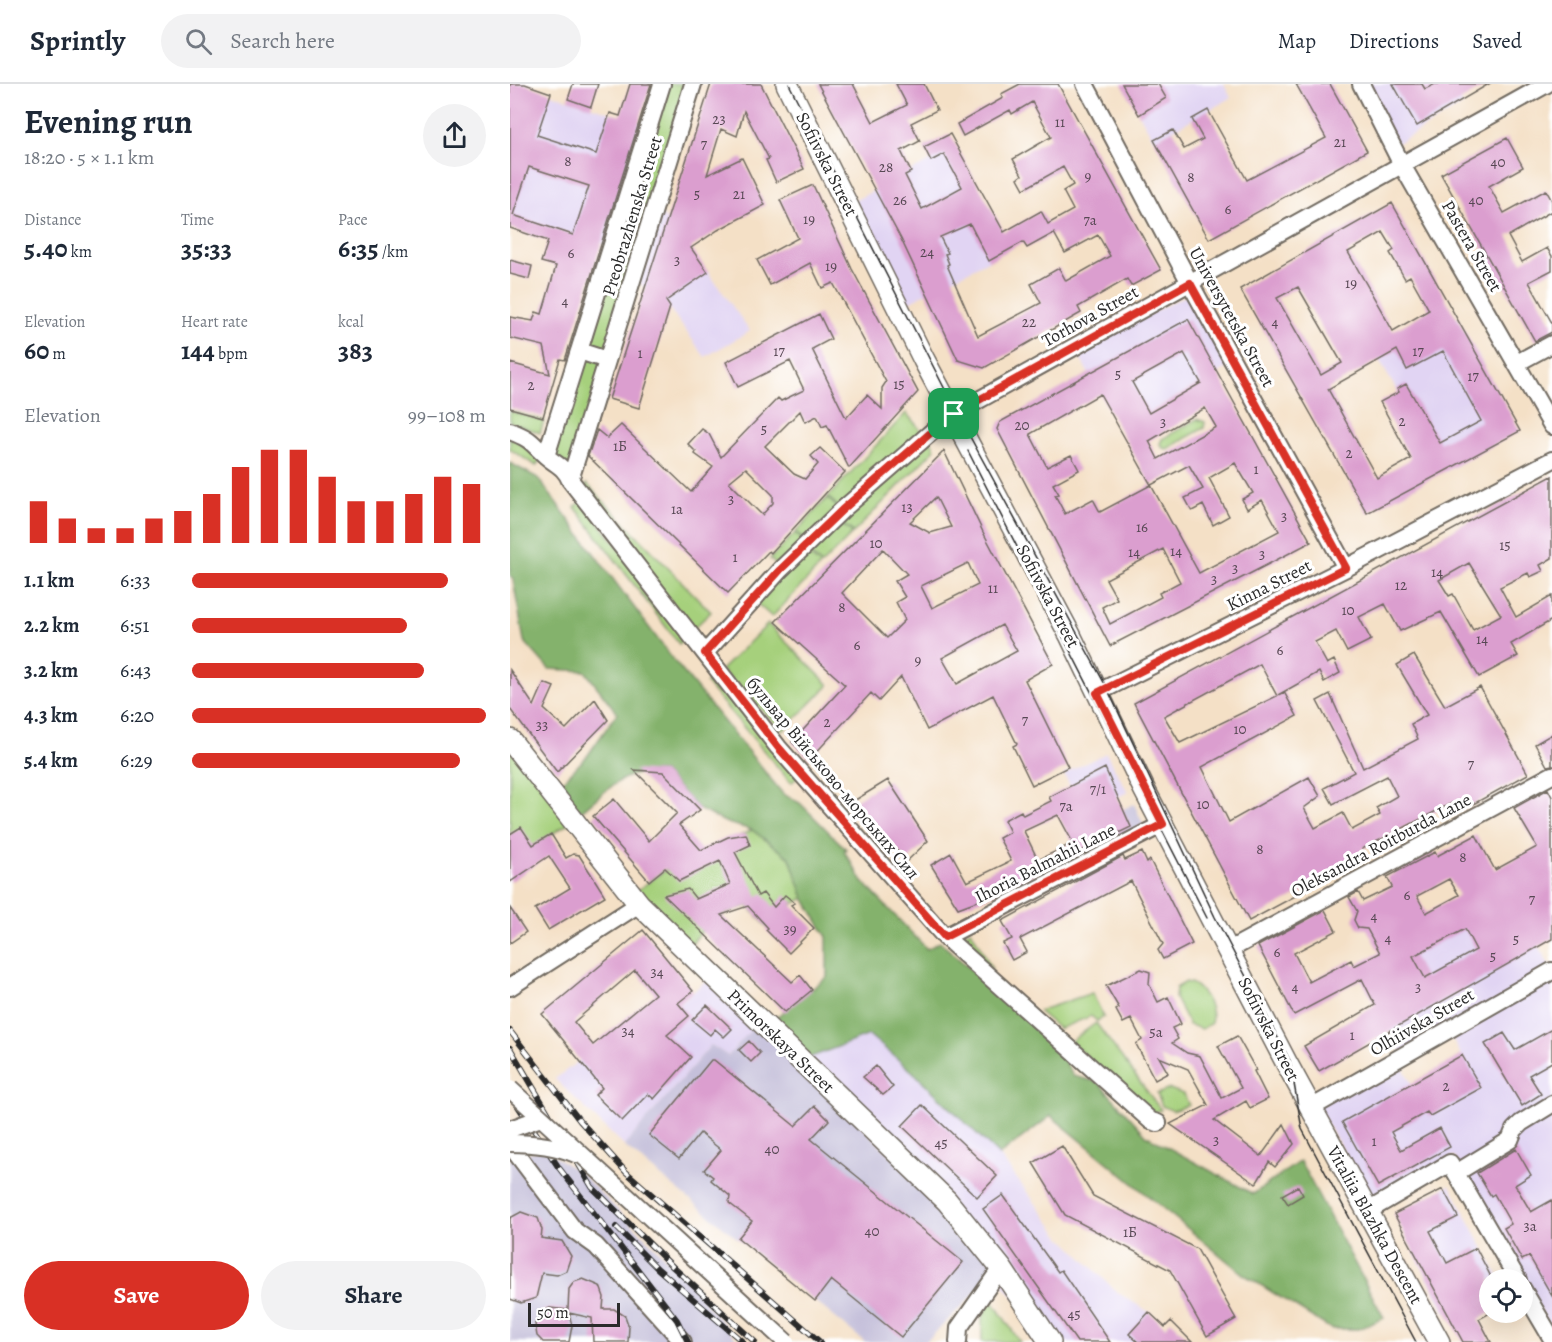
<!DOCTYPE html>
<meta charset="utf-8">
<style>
:root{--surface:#fff;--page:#f2f2f3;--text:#1f2937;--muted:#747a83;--line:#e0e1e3;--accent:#d93025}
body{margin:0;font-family:Alegreya,serif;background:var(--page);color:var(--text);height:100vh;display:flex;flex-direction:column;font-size:22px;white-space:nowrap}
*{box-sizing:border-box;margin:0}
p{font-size:20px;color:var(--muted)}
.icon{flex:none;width:33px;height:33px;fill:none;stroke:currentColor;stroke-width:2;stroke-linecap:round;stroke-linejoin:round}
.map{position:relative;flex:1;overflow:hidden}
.sheet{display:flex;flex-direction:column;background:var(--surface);width:510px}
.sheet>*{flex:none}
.fabs{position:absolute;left:969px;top:1185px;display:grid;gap:12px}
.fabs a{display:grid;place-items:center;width:54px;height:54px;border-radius:50%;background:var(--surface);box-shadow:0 6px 24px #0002;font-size:30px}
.scale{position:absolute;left:18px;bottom:15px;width:92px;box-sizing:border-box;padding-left:6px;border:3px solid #2b2b2b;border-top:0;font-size:16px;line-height:21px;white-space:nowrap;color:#2b2b2b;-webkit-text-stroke:4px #fff;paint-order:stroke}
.pin{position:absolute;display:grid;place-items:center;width:51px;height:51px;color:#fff;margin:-26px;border-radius:12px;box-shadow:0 3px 9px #0006}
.round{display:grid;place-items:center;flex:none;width:63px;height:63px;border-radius:32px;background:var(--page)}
.headline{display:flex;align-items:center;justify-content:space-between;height:102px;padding:0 24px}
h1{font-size:33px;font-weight:700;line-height:45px}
.figures{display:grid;grid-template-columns:repeat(3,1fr);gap:9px;height:102px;padding:6px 24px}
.figures div{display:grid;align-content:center}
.figures b{font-size:26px;font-weight:700}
.figures small{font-size:16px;font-weight:400}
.figures p{font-size:16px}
.chart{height:168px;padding:12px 24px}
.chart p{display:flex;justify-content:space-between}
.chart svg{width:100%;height:108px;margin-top:6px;stroke:var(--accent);stroke-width:6}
.action{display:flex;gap:12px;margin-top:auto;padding:12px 24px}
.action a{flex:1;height:69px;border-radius:36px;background:var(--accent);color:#fff;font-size:24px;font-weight:700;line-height:69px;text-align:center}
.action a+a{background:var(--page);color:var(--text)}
ul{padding:0 24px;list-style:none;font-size:20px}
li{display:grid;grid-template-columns:96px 72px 1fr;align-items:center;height:45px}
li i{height:15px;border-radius:8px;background:var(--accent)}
header{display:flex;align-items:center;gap:36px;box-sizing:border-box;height:84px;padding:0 30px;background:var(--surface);border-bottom:2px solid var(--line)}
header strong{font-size:28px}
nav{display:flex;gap:33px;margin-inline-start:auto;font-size:21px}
.search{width:420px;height:54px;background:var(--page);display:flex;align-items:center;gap:15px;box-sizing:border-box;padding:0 21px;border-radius:33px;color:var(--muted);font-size:22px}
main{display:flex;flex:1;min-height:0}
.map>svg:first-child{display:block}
.built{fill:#e1d4f3}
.industrial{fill:#c5c0da}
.green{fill:#a6d07c;stroke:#687e54;stroke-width:1.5}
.forest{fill:#84b26c;stroke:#586e4c;stroke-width:1.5}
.building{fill:#db9ecf;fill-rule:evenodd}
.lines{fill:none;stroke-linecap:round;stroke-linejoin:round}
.minor-casing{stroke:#716a61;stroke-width:20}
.major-casing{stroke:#716a61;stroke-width:24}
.minor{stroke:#fff;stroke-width:16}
.major{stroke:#fff;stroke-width:21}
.tram{stroke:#2b2b2b;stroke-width:1.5}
.rail-casing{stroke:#2b2b2b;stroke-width:6}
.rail{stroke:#fff;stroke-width:4;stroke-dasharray:11;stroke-linecap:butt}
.minor-bridge-casing{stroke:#716a61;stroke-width:20;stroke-linecap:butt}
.minor-bridge{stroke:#fff;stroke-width:16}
.route-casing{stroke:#fff;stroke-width:12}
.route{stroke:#d93025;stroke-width:8}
.labels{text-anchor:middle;stroke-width:6;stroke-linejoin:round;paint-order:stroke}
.number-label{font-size:15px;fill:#574854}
.street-label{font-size:18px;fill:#2b2b2b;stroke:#fff}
</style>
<header>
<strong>Sprintly</strong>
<div class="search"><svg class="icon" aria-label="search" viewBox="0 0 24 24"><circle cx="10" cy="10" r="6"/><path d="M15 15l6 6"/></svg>Search here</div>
<nav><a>Map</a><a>Directions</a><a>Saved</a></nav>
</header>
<main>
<section class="sheet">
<div class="headline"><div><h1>Evening run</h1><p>18:20 · 5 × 1.1 km</p></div><a class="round"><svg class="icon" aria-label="share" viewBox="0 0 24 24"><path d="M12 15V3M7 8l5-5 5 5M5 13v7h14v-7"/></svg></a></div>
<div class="figures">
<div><p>Distance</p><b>5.40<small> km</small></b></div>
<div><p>Time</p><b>35:33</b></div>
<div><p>Pace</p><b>6:35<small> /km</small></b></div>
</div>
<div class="figures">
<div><p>Elevation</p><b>60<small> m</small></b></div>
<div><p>Heart rate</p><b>144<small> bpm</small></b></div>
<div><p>kcal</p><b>383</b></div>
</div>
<div class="chart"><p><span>Elevation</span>99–108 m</p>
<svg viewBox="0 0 160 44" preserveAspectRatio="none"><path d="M5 44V27M15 44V34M25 44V38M35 44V38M45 44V34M55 44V31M65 44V24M75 44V13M85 44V6M95 44V6M105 44V17M115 44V27M125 44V27M135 44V24M145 44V17M155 44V20"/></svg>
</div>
<ul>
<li><b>1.1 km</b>6:33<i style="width:87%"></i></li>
<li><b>2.2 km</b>6:51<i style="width:73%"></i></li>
<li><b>3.2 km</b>6:43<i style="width:79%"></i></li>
<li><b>4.3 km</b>6:20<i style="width:100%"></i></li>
<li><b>5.4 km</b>6:29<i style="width:91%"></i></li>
</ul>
<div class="action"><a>Save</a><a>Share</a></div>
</section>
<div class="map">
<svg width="1042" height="1258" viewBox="0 0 1042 1258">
<rect width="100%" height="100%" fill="#fff"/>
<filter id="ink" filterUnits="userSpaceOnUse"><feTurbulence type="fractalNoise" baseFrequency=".0167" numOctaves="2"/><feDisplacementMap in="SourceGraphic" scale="12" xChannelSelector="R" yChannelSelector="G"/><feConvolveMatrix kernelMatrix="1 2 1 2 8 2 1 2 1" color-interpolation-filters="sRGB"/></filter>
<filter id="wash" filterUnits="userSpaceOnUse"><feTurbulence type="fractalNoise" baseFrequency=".008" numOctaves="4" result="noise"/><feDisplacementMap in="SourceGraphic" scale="24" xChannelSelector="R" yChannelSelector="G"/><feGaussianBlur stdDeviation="1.35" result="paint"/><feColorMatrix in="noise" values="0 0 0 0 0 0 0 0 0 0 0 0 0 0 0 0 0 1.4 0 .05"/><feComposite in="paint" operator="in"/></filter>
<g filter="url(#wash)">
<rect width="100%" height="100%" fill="#f4e0c6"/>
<!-- built -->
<path class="built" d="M612,0H714L721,14L644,56Z
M854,0H941L953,21L886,60Z
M17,2L135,40L99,162L0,130Z
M447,63L503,164L391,222L338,120Z
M151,130L181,164L240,247L195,273L143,202L134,203L128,197Z
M679,210L724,280L610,345L566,267Z
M947,233L1010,347L935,388L869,276Z
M596,669L618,708L574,730L554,690Z
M995,802L1042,886L892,970L844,882Z
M1042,891V1246L944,1072L864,1119L805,1019L888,975L920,1032L970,1004L939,949Z
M202,892L249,937L218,972L201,961L114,1062L45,995L70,976L82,991Z
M359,951L403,988L489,1071L551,1153L608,1209L639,1228L655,1243L661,1237L682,1258H543L296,975Z
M940,1101L990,1195L980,1196L979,1205L935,1228L884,1130Z"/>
<!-- industrial -->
<path class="industrial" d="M624,720L635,744L572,775L560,751Z
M249,937L490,1184L416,1258H355L114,1062L201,961L218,972Z
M35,1066L74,1092L169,1187L229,1258H0V1076L17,1069Z"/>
<!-- green -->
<path class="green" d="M156,0H180L95,272L74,266Z
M72,271L94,278L60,385L40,366Z
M0,327L34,337L30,349L0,338Z
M396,329L415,351L330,424L318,413Z
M687,335L695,338L694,344L657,365L653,364L650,360L652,355Z
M0,353L32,373L26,382L0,365Z
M419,353L425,365L344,448L325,435Z
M77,400L201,528L183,545L73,407Z
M317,414L328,424L295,457L286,448Z
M72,417L178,551L169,560L65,423Z
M324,435L343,449L312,480L293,465Z
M285,449L294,458L269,484L260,475Z
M292,467L311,481L262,533L245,518Z
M258,540L319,601L273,647L211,586Z
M202,593L288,693L281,699L196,599Z
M0,658L61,738L0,777Z
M242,746L280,774L294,814L281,821L258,844L238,822C206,830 197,840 177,865L122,810L157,785Z
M461,846L482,885L442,855Z
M676,898C692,900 705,925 701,939L692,945L679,941L665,914L666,904Z
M582,909L594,933L587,937L581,932L549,945L528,927Z
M586,939L651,1026L641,1029L560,958Z
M660,1005L673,1010L679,1021L663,1027L652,1022L647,1010Z
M481,1215L510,1258H472V1234Z"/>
<!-- forest -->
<path class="forest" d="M0,379L28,394L161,573L273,710L290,719L336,765L334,767L353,798L417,865L430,858L545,961L563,992L588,998L637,1052L743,1110L790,1077L874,1234L849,1245H821L733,1190L541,1032L489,1071L403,988L359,951L296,975L259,939L317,893V853L294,814L280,774L242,746L217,739L190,726L153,688C113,685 99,705 70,728L49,701L78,671L107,629L75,587L39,585L14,557L3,495L0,491Z"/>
<g id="blocks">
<!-- building -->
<path class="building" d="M0,0H15L41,9L27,51L86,70L100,29L110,32L120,0H141L55,276L50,275L33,333L0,324V279L40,290L34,262L0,254V233L23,237L26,228L32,230L46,182L31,178L38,157L0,144ZM19,83L79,102L63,151L3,131Z
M63,0H88L81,23L58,15Z
M201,0H251L294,85L266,98L256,76L259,75L234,27L227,52L211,45L197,91L232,74L255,121L208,146L181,164L198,188L156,217L160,223L129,324L99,315Z
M308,0H343L363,38L397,21L386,0H414L427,26L401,39L410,57L391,67L401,88L395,91L412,125L452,103L434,70L421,77L414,63L440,50L494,148L531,127L538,140L563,126L553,107L563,101L553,83L514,105L508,94L512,91L503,75L541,53L522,18L502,30L500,26L453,52L447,40L493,14L491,10L510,0H548L651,186L621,202L617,195L568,223L571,229L474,284L448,276L391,155ZM460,140L479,177L513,158L517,164L544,149L555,169L588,151L600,172L556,197L549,184L521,200L531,219L468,252L437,181L439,180L435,170L438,169L430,153Z
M612,0H648L656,14L629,31Z
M786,0H820L857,67L699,155L644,56L663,46L674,65L693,55L682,35L698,26L737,96L816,54Z
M883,0H912L915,5L925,0H979L907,42Z
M997,54L1013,83L979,102L994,129L1036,106L1042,117V127L998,152L1012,178L1037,164L1042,172V186L1019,198L1042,239V248L1025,257L931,90Z
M303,101L342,185L408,308L339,384L317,341L312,343L307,332L295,338L290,327L255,362L284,390L295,395L308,380L301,372L310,364L335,388L261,469L259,467L218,509L78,372L87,346L97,354L111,341L181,408L203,383L185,370L186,368L178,360L192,345L199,350L211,373L268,314L271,317L294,306L280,277L228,303L216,278L309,230L321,255L302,265L336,334L357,311L372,325V304L376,298L323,199L312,204L300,179L260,201L247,176L288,154L270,116ZM236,384L263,411V419L252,431L219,398Z
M882,119L1010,347L857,429L730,205ZM873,148L884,166L880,169L890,186L895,195L900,192L919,226L883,247L838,168ZM788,203L832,279L811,291L767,214ZM887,266L897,286L933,267L971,337L930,359L896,300L887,305L889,308L870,318L901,375L867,394L818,305Z
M0,176L22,182L19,195L0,190Z
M678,235L801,458L600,562L487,345L490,338ZM674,269L691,299L639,329L622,298ZM590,310L641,401L590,428L583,415L555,430L545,411L549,410L543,400L569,386L561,371L537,383L520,350ZM695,324L706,343L648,375L639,357ZM725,379L743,409L732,415L737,425L752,416L769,447L689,489L641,401L679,381L693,405L675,414L682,427L693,421L703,441L719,432L699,394ZM653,465L670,498L649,509L651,513L600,540L592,523L607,515L596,495Z
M434,367L473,448L543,580L515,596L558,683L522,701L503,662L507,660L483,611L417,646L391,593L369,617L361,609L300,675L282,658L335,601L265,538ZM426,413L441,443L420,449L400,438ZM373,465L397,490L385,497L395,513L386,518L395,536L377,554L332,509ZM458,479L468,501L422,524L411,502ZM492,541L507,567L447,600L432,574Z
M1042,392V474L1030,481L1033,487L1020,493L1018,489L990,503L1006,533L1042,512V536L1001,560L1008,572L969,593L931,528L890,547L875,520L849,533L861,556L837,568L826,547L805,558L817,580L824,576L830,589L814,598L809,588L768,611L774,608L787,632L692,683L719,738L799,693L810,712L794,724L805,744L833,729L842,746L870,731L866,724L887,712L877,692L823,720L814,704L844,688L807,617L820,610L853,684L908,655L901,640L917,631L887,581L904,571L935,622L970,603L1018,690L947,729L942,719L852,765L856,774L739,837L624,619ZM959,479L991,531L963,546L943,510L939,512L929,496ZM750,580L767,612L670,659L654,632Z
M0,586L24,622L34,599L44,603L34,625L56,645L85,615L98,636L47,688L0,625Z
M1042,650V681L1037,682L1025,660Z
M595,684L621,743L475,814L448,824L421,781L441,769L457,798L501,777L489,754L500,748L494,736L511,727L513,731L541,717L539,713ZM548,731L563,759L528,776L514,747Z
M124,686L153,688L190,726L169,741L191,766L218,753L236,750L240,761L225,768L248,812L253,809L264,823L275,811L285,819L281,821L304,844L279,869L256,846L258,844L238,822L211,831L282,898L290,891L302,906L275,928L154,811L178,805L186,815L220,800L210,777L169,797L155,784L139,797L83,732L104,715L139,757L167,729Z
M378,696L418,757L397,777L342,718Z
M1038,705L1042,713V855L809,987L794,962L865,921L852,895L784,931L748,862L815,826L826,847L784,869L799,898L841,876L844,882L870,869L857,845L848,844L844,836L847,827L839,813L848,808L853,817L882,803L877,793L925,768L927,772L966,751L985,786L1027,763L1004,724ZM939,795L949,811L916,829L907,812ZM955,845L966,866L915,894L903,872Z
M11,743L23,761L41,750L56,774L63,770L69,771L95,812L38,846L25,825L60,804L39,772L0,798V750Z
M632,768L637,779L640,776L682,860L653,875L648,866L653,860L621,797L510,855L517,868L502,876L493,859L502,855L492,837L613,772L615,776Z
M0,824L16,848L0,859Z
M133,846L183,907L168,919L179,932L157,951L181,973L144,1015L138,1010L112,1037L85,1011L92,1004L32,930ZM125,886L145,910L83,961L64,938Z
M631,885L640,888L639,900L648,918L658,913L671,940L662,944L668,955L662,959L677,969L690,972L712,1014L731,1004L708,962L727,952L746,986L744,987L758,1015L740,1024L736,1017L704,1036L751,1072L774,1040L784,1060L765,1083L759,1078L746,1100L660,1040L698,1021L678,985L649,973L658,989L645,996L626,960L632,956L621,935L613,939L606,926L609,924L596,902Z
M197,921L222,945L214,953L205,945L200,951L182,936Z
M1042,945V978L1019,991L1031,1010L1012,1022L975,960L994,949L1005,966Z
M239,957L250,969L241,978L229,966Z
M952,971L971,1004L920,1032L917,1028L881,1048L891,1066L930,1044L940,1063L868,1102L832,1038Z
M201,976H204L285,1042L305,1022L319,1036L301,1055L453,1178L391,1253L321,1196L305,1217L228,1154L242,1137L219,1119L220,1112L201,1096L203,1093L194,1086L211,1066L190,1049L169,1075L139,1051Z
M366,982L383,1003L373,1011L353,993Z
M412,1021L487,1092L467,1113L392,1042Z
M552,1062L583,1112L687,1165L726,1235L697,1252L660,1186L555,1131L523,1079Z
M1006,1065L1021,1091L1005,1101L1021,1128L1042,1116V1212L1019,1172L1012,1176L994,1144L1001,1140L984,1110L981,1112L967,1089Z
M788,1102L793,1111L778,1120L772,1111Z
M933,1105L948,1133L920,1147L937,1179L966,1164L980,1191V1229L969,1235L981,1258H953L884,1130Z
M493,1111L548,1188L551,1186L600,1258H567L473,1125Z
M11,1128L28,1134L32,1146L31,1154L52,1157L61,1172L56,1187L47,1191L32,1189L26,1214L11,1219L0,1215V1134Z
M73,1195L90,1202L94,1213L93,1225H104L115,1232L119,1243L118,1258H83L82,1234L59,1229L62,1242L59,1258H33L27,1252L25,1240L32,1227L40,1224L58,1226L59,1205L64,1198Z
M639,1228L655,1243L661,1237L682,1258H628L619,1250Z"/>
</g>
</g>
<g filter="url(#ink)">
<use href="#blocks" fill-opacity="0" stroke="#716a61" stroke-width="1.5"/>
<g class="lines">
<defs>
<path id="minor" d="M575,0L680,199L836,484
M851,0L892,81L1042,342
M97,276L69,267L152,0
M1007,279L1042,260
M0,347C23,356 19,357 36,372C46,381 54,382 60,396L268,663L435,853L641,1037L648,1039
M36,372L69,267
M60,396L183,0
M195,569L270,486L332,426L440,332L1037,0
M587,609L836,484L1042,376
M435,853L653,740
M719,866L1042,691
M0,903L129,820
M801,1024L1042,887
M0,1061L65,1147L86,1162L173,1258
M946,1089L1000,1056L1004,1046L1011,1039L1042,1020
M858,1127L940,1079L1008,1196
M1012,1204L1042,1255
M448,1258L449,1244L491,1184"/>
<path id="major" d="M277,0L414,276L560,551L635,707L776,978L929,1258
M0,656L129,820L437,1117L491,1184L540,1258"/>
</defs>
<!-- minor casing -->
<use href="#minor" class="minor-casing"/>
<!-- major casing -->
<use href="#major" class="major-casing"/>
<!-- minor -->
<use href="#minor" class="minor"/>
<!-- major -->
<use href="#major" class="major"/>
<!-- tram -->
<path class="tram" d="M279,0L447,329L597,604L705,833L780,977L792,1045L906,1258
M458,367L697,834"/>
<defs>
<path id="rail" d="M0,947L70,1037L116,1088L310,1258
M0,964L82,1103L163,1183L245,1258
M0,1010L49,1084L167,1236L178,1258
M106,1143L148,1185L233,1258"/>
</defs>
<!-- rail casing -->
<use href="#rail" class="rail-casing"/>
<!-- rail -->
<use href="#rail" class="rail"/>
<defs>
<path id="minor-bridge" d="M0,1005L276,1258
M0,1045L31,1034
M0,1059C23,1059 44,1061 66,1070"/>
</defs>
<!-- minor-bridge casing -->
<use href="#minor-bridge" class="minor-bridge-casing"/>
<!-- minor-bridge -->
<use href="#minor-bridge" class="minor-bridge"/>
</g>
</g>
<g class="lines" filter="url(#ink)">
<defs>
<path id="route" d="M680,199L836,484L587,609L653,740L435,853L268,663L195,569L270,486L332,426L440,332Z"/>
</defs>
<!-- route casing -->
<use href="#route" class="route-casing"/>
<!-- route -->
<use href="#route" class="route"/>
</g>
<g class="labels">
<!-- number labels -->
<g class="number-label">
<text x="209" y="40">23</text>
<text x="550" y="43">11</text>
<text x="830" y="63">21</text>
<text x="194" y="65">7</text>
<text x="58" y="82">8</text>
<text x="988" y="83">40</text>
<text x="376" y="88">28</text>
<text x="578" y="97">9</text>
<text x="681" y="98">8</text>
<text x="187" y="115">5</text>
<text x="229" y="115">21</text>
<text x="390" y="121">26</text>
<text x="966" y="121">40</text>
<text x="718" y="130">6</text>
<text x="299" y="140">19</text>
<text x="580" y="141">7а</text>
<text x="417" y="173">24</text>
<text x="61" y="174">6</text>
<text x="167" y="181">3</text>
<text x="321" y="187">19</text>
<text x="841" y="204">19</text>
<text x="55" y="222">4</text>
<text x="519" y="243">22</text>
<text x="765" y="243">4</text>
<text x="269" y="272">17</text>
<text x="908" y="272">17</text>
<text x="130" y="274">1</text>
<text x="608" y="295">5</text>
<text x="963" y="297">17</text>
<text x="389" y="305">15</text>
<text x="21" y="306">2</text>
<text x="892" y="342">2</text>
<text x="653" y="343">3</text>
<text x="512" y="346">20</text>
<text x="254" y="350">5</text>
<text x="110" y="367">1Б</text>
<text x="839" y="374">2</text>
<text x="746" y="390">1</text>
<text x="221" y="420">3</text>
<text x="397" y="428">13</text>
<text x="167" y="430">1а</text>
<text x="774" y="437">3</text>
<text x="632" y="448">16</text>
<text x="366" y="464">10</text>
<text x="995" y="466">15</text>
<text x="666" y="472">14</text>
<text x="624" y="473">14</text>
<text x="752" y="475">3</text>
<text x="225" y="478">1</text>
<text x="725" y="489">3</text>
<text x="927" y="493">14</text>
<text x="704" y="500">3</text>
<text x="891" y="506">12</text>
<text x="483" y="509">11</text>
<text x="332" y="528">8</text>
<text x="838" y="531">10</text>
<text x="972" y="560">14</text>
<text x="347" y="566">6</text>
<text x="770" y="571">6</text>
<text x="408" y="581">9</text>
<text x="515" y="641">7</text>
<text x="317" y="643">2</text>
<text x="32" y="646">33</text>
<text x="730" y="650">10</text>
<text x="961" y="685">7</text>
<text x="588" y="710">7/1</text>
<text x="693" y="725">10</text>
<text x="556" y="727">7а</text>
<text x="750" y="770">8</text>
<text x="953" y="778">8</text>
<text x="897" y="816">6</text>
<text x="1022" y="820">7</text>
<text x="864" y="837">4</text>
<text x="280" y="850">39</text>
<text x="878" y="859">4</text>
<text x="1006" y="860">5</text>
<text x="767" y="873">6</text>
<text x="983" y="877">5</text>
<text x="147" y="893">34</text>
<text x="785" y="908">4</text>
<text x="908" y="908">3</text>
<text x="118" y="952">34</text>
<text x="646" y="953">5а</text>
<text x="842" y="956">1</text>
<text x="936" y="1007">2</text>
<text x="706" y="1061">3</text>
<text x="864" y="1062">1</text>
<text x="431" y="1064">45</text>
<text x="262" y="1070">40</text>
<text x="1020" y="1147">3а</text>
<text x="362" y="1152">40</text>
<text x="620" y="1153">1Б</text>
<text x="564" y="1235">45</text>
</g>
<!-- street labels -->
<g class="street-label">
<text transform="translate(317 80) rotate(63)" y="6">Sofiivska Street</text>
<text transform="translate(122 132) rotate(-73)" y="6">Preobrazhenska Street</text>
<text transform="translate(962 162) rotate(60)" y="6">Pastera Street</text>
<text transform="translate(580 232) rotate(-29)" y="6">Torhova Street</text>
<text transform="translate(722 233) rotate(61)" y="6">Universytetska Street</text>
<text transform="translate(759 501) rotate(-27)" y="6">Kinna Street</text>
<text transform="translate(538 512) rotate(62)" y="6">Sofiivska Street</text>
<text transform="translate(323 694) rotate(50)" y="6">бульвар Військово-морських Сил</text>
<text transform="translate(871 761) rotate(-28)" y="6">Oleksandra Roitburda Lane</text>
<text transform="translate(535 779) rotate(-27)" y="6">Ihoria Balmahii Lane</text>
<text transform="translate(912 938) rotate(-30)" y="6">Olhiivska Street</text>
<text transform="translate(759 945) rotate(63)" y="6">Sofiivska Street</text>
<text transform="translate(271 957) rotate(44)" y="6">Primorskaya Street</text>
<text transform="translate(865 1141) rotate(61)" y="6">Vitaliia Blazhka Descent</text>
</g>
</g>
</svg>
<div class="fabs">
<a><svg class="icon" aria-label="locate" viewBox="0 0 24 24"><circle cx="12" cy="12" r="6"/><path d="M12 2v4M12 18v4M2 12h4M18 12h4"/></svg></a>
</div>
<div class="scale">50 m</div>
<div class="pin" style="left:444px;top:330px;background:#1e9e55"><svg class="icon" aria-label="arrive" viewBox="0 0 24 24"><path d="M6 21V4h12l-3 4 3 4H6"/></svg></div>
</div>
</main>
